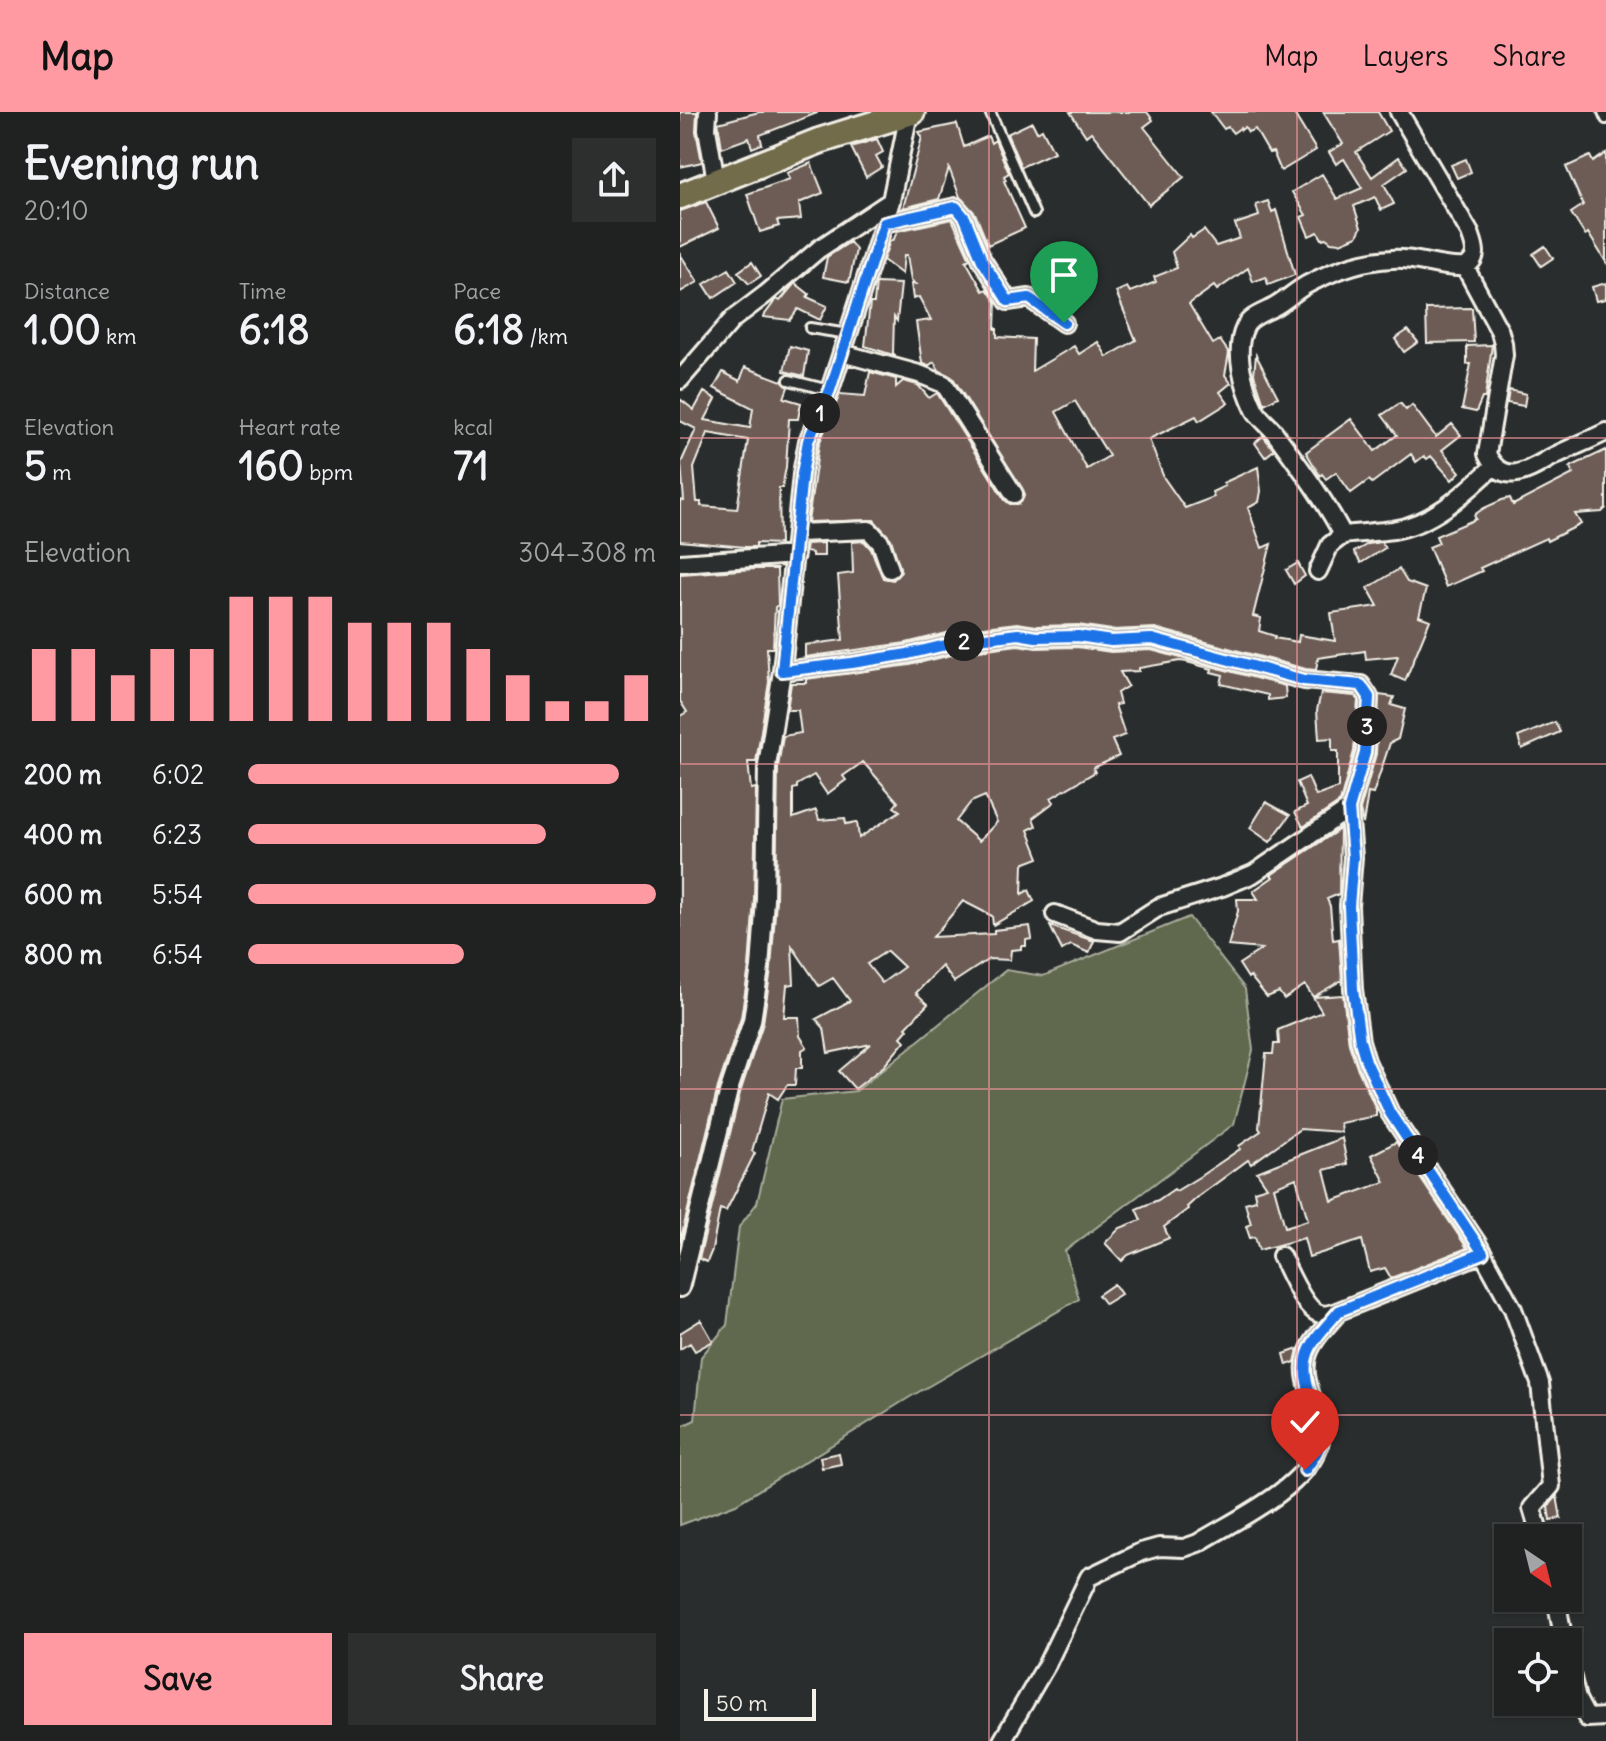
<!DOCTYPE html>
<meta charset="utf-8">
<style>
:root{--surface:#202222;--page:#2d2f2f;--text:#f1f3f6;--muted:#a2a4a5;--line:#3d3f40;--accent:#ff9aa2}
body{margin:0;font-family:Delius,sans-serif;background:var(--page);color:var(--text);height:100vh;display:flex;flex-direction:column;font-size:30px;white-space:nowrap}
*{box-sizing:border-box;margin:0}
p{font-size:26px;color:var(--muted)}
.icon{flex:none;width:44px;height:44px;fill:none;stroke:currentColor;stroke-width:2;stroke-linecap:round;stroke-linejoin:round}
.map{position:relative;flex:1;overflow:hidden}
.panel{display:flex;flex-direction:column;background:var(--surface);width:680px}
.panel>*{flex:none}
.needle{width:52px;rotate:145deg}
.controls{position:absolute;left:814px;top:1412px;display:grid;gap:16px}
.controls a{display:grid;place-items:center;width:88px;height:88px;border-radius:0px;background:var(--surface);box-shadow:0 2px 6px #0004,0 0 0 2px var(--line);font-size:40px}
.scale{position:absolute;left:24px;bottom:20px;width:112px;box-sizing:border-box;padding-left:8px;border:4px solid #f4f1e8;border-top:0;font-size:22px;line-height:28px;white-space:nowrap;color:#f4f1e8;-webkit-text-stroke:6px #2a2d2e;paint-order:stroke}
.pin{position:absolute;display:grid;place-items:center;width:68px;height:68px;color:#fff;margin:-82px -34px;border-radius:50% 50% 50% 0;rotate:-45deg;box-shadow:0 0 8px #0007}
.pin .icon{rotate:45deg}
.km{position:absolute;width:40px;height:40px;margin:-20px;border-radius:50%;background:#222;color:#fff;font-size:22px;line-height:40px;text-align:center}
.round{display:grid;place-items:center;flex:none;width:84px;height:84px;border-radius:0px;background:var(--page)}
.headline{display:flex;align-items:center;justify-content:space-between;height:136px;padding:0 24px}
h1{font-size:44px;font-weight:700;line-height:60px}
.metrics{display:grid;grid-template-columns:repeat(3,1fr);gap:12px;height:136px;padding:8px 24px}
.metrics div{display:grid;align-content:center}
.metrics b{font-size:40px;font-weight:700}
.metrics small{font-size:22px;font-weight:400}
.metrics p{font-size:22px}
.chart{height:224px;padding:16px 24px}
.chart p{display:flex;justify-content:space-between}
.chart svg{width:100%;height:144px;margin-top:8px;stroke:var(--accent);stroke-width:6}
.cta{display:flex;gap:16px;margin-top:auto;padding:16px 24px}
.cta a{flex:1;height:92px;border-radius:0px;background:var(--accent);color:#111;font-size:32px;font-weight:700;line-height:92px;text-align:center}
.cta a+a{background:var(--page);color:var(--text)}
ul{padding:0 24px;list-style:none;font-size:26px}
li{display:grid;grid-template-columns:128px 96px 1fr;align-items:center;height:60px}
li i{height:20px;border-radius:10px;background:var(--accent)}
header{display:flex;align-items:center;gap:48px;box-sizing:border-box;height:112px;padding:0 40px;background:var(--accent);color:#111}
header strong{font-size:38px}
nav{display:flex;gap:44px;margin-inline-start:auto;font-size:28px}
main{display:flex;flex:1;min-height:0}
.map>svg:first-child{display:block}
.green{fill:#60674e;stroke:#aaac9b;stroke-width:2}
.building{fill:#6c5b54;stroke:#f4f1e8;stroke-width:2;fill-rule:evenodd}
.lines{fill:none;stroke-linecap:round;stroke-linejoin:round}
.service-casing{stroke:#f4f1e8;stroke-width:14}
.minor-casing{stroke:#f4f1e8;stroke-width:22}
.primary-casing{stroke:#f4f1e8;stroke-width:30}
.service{stroke:#2a2d2e;stroke-width:8}
.minor{stroke:#2a2d2e;stroke-width:16}
.primary{stroke:#726c4b;stroke-width:24}
.route-casing{stroke:#fff;stroke-width:16}
.route{stroke:#1a73e8;stroke-width:10}
.grid{fill:none;stroke:#ff9aa2;stroke-width:2;stroke-opacity:0.55}
</style>
<header>
<strong>Map</strong>
<nav><a>Map</a><a>Layers</a><a>Share</a></nav>
</header>
<main>
<section class="panel">
<div class="headline"><div><h1>Evening run</h1><p>20:10</p></div><a class="round"><svg class="icon" aria-label="share" viewBox="0 0 24 24"><path d="M12 15V3M7 8l5-5 5 5M5 13v7h14v-7"/></svg></a></div>
<div class="metrics">
<div><p>Distance</p><b>1.00<small> km</small></b></div>
<div><p>Time</p><b>6:18</b></div>
<div><p>Pace</p><b>6:18<small> /km</small></b></div>
</div>
<div class="metrics">
<div><p>Elevation</p><b>5<small> m</small></b></div>
<div><p>Heart rate</p><b>160<small> bpm</small></b></div>
<div><p>kcal</p><b>71</b></div>
</div>
<div class="chart"><p><span>Elevation</span>304–308 m</p>
<svg viewBox="0 0 160 44" preserveAspectRatio="none"><path d="M5 44V22M15 44V22M25 44V30M35 44V22M45 44V22M55 44V6M65 44V6M75 44V6M85 44V14M95 44V14M105 44V14M115 44V22M125 44V30M135 44V38M145 44V38M155 44V30"/></svg>
</div>
<ul>
<li><b>200 m</b>6:02<i style="width:91%"></i></li>
<li><b>400 m</b>6:23<i style="width:73%"></i></li>
<li><b>600 m</b>5:54<i style="width:100%"></i></li>
<li><b>800 m</b>6:54<i style="width:53%"></i></li>
</ul>
<div class="cta"><a>Save</a><a>Share</a></div>
</section>
<div class="map">
<svg width="926" height="1629" viewBox="0 0 926 1629">
<rect width="100%" height="100%" fill="#2a2d2e"/>
<filter id="ink" filterUnits="userSpaceOnUse"><feTurbulence type="fractalNoise" baseFrequency=".0125" numOctaves="2"/><feDisplacementMap in="SourceGraphic" scale="16" xChannelSelector="R" yChannelSelector="G"/><feConvolveMatrix kernelMatrix="1 2 1 2 8 2 1 2 1" color-interpolation-filters="sRGB"/></filter>
<g filter="url(#ink)">
<!-- green -->
<path class="green" d="M509,805L565,877L573,938L554,1012L385,1139L399,1187L230,1285L56,1392L0,1413V1315L15,1308L21,1245L47,1213L59,1115L77,1091L102,987L176,979L326,858L363,864Z"/>
<!-- building -->
<path class="building" d="M0,0H17L16,19L22,50L0,55Z
M79,0H137V1L80,23L82,32L72,36L69,26L42,36L38,11Z
M390,0H467L473,8L464,15L504,65L469,93L411,20L406,24Z
M531,0H613L636,38L601,59L593,40L589,41L575,17L568,20L565,15L561,18L560,16L553,21L548,15L544,17Z
M643,0H698L709,19L676,40L692,65L719,45L727,56L704,72L714,92L701,98L695,85L674,94L681,116L677,124L660,131L651,130L646,126L642,127L638,120L629,124L621,105L626,103L612,80L642,62L657,87L682,76L664,47L656,52L649,40L663,32Z
M352,10L357,20L362,17L374,40L341,55L327,22Z
M277,12L284,35L308,24L311,31L315,28L329,61L324,64L326,68L324,69L345,116L308,133L295,101L280,85L269,56L259,87L223,96L242,25L239,20Z
M197,27L203,40L196,44L202,55L186,65L171,35Z
M926,41V150L908,121L905,123L891,101L903,93L886,55L910,44L913,50Z
M786,47L791,60L777,66L771,53Z
M131,51L143,81L119,91L121,107L97,109L99,114L80,120L67,82L110,67L107,61Z
M588,89L592,100L596,98L615,163L588,173L586,165L573,170L568,156L537,178L534,174L509,192L533,232L540,228L549,241L545,263L551,271L540,280L548,291L519,309L516,304L469,327L484,366L505,396L534,385L532,380L545,374L543,371L578,355L581,379L579,390L568,396L582,436L591,432L573,504L581,506L579,519L595,524L594,526L618,530L619,523L655,529L651,501L698,494L688,476L719,457L727,470L746,477L739,504L750,508L725,569L711,563L718,544L686,547L685,539L638,546L636,558L626,557L475,516L432,518L398,513L357,514L337,511L279,518L226,531L125,545V533L163,528L158,463L173,461L172,430L184,429L191,437L203,466L213,468L221,460L211,427L194,408L128,410L139,332L160,282L185,284L190,260L216,267V275L223,269L238,273L249,286L257,281L325,388L330,392H339L345,382L273,266L259,258L254,250L248,254L242,251L236,210L251,208L239,185L233,187L231,172H235L231,169L227,143H224L222,162L203,148L210,129L214,127L217,119L272,107L290,147L286,149L303,179L307,177L316,190L315,217H317V225L353,227L352,259L394,234L399,242L418,230L427,245L456,228L436,180L447,175L450,180L476,170L474,165L497,156L492,140L510,123L512,126L524,118L536,134L560,126L555,112L579,104L576,93ZM395,289L429,344L407,357L376,300Z
M26,90L39,116L0,135V99Z
M170,130L176,138L169,170L143,165L147,145Z
M865,134L873,146L861,154L853,142Z
M0,142L18,170L0,180Z
M72,150L81,164L69,172L58,160Z
M49,157L57,170L33,186L24,172Z
M115,171L129,182L127,185L147,194L140,208L118,197L110,208L83,205L95,189L97,187L100,189Z
M196,171L221,172L217,209L214,205L213,241L216,244L185,234L190,191H194Z
M926,171V187L916,189L912,175Z
M792,196L794,230L747,231L746,197Z
M728,218L738,230L724,240L715,227Z
M812,233L805,286H802L796,300L782,297L791,252H787V234Z
M110,234L128,239L124,264L104,259Z
M576,243L598,285L584,292L574,262Z
M65,255L102,269L108,275L104,286L121,291L118,307H109L106,355L102,376H99L100,432L76,431V435H65L0,429V388L4,389L1,351L16,317L0,309V287L14,298L24,280L36,287L25,308L70,316L73,296L34,276L43,260L60,269ZM28,321L68,328L57,397L21,394V390H17L14,356Z
M829,278L846,282L844,294L827,291Z
M720,291L726,298L732,293L756,325L772,312L781,323L762,338L780,360L772,368L751,344L747,347L744,344L736,350L731,342L692,371L689,368L671,381L656,360L646,367L642,362L640,364L626,340L671,307L695,339L717,323L702,303Z
M583,324L594,338L585,345L575,331Z
M926,338V396L922,400L895,402L901,412L867,429L866,426L800,456L802,459L766,475L749,435L759,431L756,424L796,407L794,403L804,396L822,388L830,386L833,393L893,362L890,355Z
M701,430L705,436L681,451L674,440L688,432Z
M144,431V444H132V441L125,440L126,432Z
M618,451L625,464L614,472L606,458Z
M75,457H97L98,493L95,495L93,536H87L89,570L76,650H68L71,677L76,676L74,787L69,855L61,906L38,975L0,1130V604L7,600L0,589V462Z
M338,533L356,536L397,535L431,540L471,538L605,574L606,586L588,588V583L541,572L543,563L531,560L532,557L507,550L500,549L459,556V559L440,560L448,574L437,581L440,592L435,593L445,623L432,628L439,644L413,656L415,660L371,686L374,690L353,706L356,714L348,718L359,746L343,752L342,782L349,778L354,789L313,813L312,804L283,789L253,825L314,822V818L350,814L352,827L346,828V834H341V837L331,838L330,848L309,847L274,870L262,854L236,881L248,892L226,915L228,917L221,925L225,929L204,954L175,977L159,959L191,932L148,941L144,916L136,907L170,889L153,866L139,874L112,834L114,872L107,873L104,905H119L120,924L127,935L122,938V956H116L115,973H107L98,987L89,981L72,1039L75,1041L46,1099L40,1097L32,1138L27,1150L19,1147L60,981L83,911L91,857L96,788L98,655L103,624L121,621L118,598H107L111,571H126V567L230,553L284,540ZM183,650L218,690L214,695L220,699L179,726L177,710L166,712L165,706L139,708L136,698L113,706V677L117,676V673L134,663L147,682L166,668L163,664ZM305,684L317,710L299,729L276,709L291,690ZM207,839L224,855L202,871L187,852Z
M641,581L675,584L678,588L674,639L660,690L623,715L615,700L627,694L617,670L628,665L636,684L658,676V639H652V626L639,627L637,598Z
M699,583L714,585L711,593L725,597L718,627L710,631L693,682L688,681L683,712L680,698L696,642Z
M875,610L880,620L842,637L838,625Z
M586,690L610,703L590,730L570,716Z
M660,717L659,782L647,787L650,794L653,828L659,827L662,868L633,885L625,873L604,887L599,880L587,885L570,864L568,866L559,852L582,837L548,834L558,799L557,787H578L573,779L593,765L591,763Z
M370,814L414,829L409,841L391,833L382,838Z
M663,883L669,932L676,953L696,997V1004L660,1011L661,1020L620,1017L571,1052L568,1048L519,1084L507,1095L508,1097L484,1115L489,1126L448,1143L442,1149L425,1131L440,1116L461,1108L456,1097L478,1088L494,1077L496,1079L519,1065L560,1037L559,1034L581,1019L579,1016L586,942H593L594,932H599L598,918L642,900L633,885Z
M662,1026L667,1052L644,1058L652,1089L705,1070L691,1043L716,1030L787,1136L711,1166L705,1156L690,1160L682,1128L629,1145L624,1126L579,1138L575,1125L570,1126L566,1114L571,1112L565,1091L576,1088L574,1079L587,1075L577,1060ZM616,1066L628,1108L605,1115L594,1075Z
M434,1172L441,1182L425,1192L418,1183Z
M21,1208L33,1229L15,1239L10,1231L0,1237V1221Z
M618,1237L615,1250L607,1253L604,1242Z
M159,1341L161,1352L142,1356L140,1345Z
M877,1384L881,1406L870,1408L868,1395Z"/>
<g class="lines">
<defs>
<path id="service" d="M310,0L354,101
M923,0L926,7
M130,216L168,222
M109,268L149,278"/>
<path id="minor" d="M28,0L27,17L36,69
M719,0L790,121C795,135 800,146 785,155L820,220L823,231L824,243L807,342C823,376 849,358 872,345C890,336 908,329 926,320
M204,111L276,95L285,106L302,148L328,189L349,186L384,211
M785,155C760,157 737,145 712,147C684,148 655,158 630,171C617,177 607,188 594,195C585,200 569,205 565,215C553,239 564,275 575,298C580,307 589,313 595,321C619,354 645,388 663,423C680,421 697,420 713,418C753,412 785,381 813,355
M162,241L239,262L264,272L334,382
M0,268L53,207L86,182L139,137L211,89
M118,421L189,418L201,431L210,457
M0,451L115,443
M638,459L650,433L663,423
M102,559L172,551L228,542L282,529L338,522L356,525L398,524L431,529L472,527L624,568L681,573L689,585L687,617L685,641L669,697L673,745L669,794L673,877L680,929L686,949L710,1001L797,1131L833,1197L860,1271L871,1374L852,1396L861,1426
M375,802L417,818L440,820L479,795L542,775L573,762L669,697
M601,1144C609,1159 624,1198 640,1202C646,1204 653,1201 659,1199L803,1141
M0,1176L49,978L72,909L80,856L85,787L87,654L102,559L122,362L128,329L150,278L211,89L229,1
M876,1486L884,1530
M888,1549L897,1587L907,1606L926,1605
M322,1629L367,1552L409,1465L461,1440L479,1435L504,1436L518,1431C555,1408 622,1378 638,1336C649,1307 619,1276 627,1245C631,1228 648,1213 659,1199"/>
<path id="primary" d="M0,84L139,29L232,0"/>
</defs>
<!-- service casing -->
<use href="#service" class="service-casing"/>
<!-- minor casing -->
<use href="#minor" class="minor-casing"/>
<!-- primary casing -->
<use href="#primary" class="primary-casing"/>
<!-- service -->
<use href="#service" class="service"/>
<!-- minor -->
<use href="#minor" class="minor"/>
<!-- primary -->
<use href="#primary" class="primary"/>
</g>
</g>
<g class="lines" filter="url(#ink)">
<defs>
<path id="route" d="M384,211L349,186L328,189L302,148L285,106L276,95L204,111L150,278L128,329L122,362L102,559L172,551L228,542L282,529L338,522L356,525L398,524L431,529L472,527L624,568L681,573L689,585L687,617L685,641L669,697L673,745L669,794L673,877L680,929L686,949L710,1001L803,1141L659,1199C648,1213 631,1228 627,1245C619,1274 645,1302 640,1331C638,1341 631,1350 625,1358"/>
</defs>
<!-- route casing -->
<use href="#route" class="route-casing"/>
<!-- route -->
<use href="#route" class="route"/>
</g>
<!-- grid -->
<path class="grid" d="M309,0V1629M617,0V1629M0,326H926M0,652H926M0,977H926M0,1303H926"/>
</svg>
<div class="controls">
<a><svg class="needle" viewBox="-14 -14 28 28"><path d="M0-13l5 13h-10z" fill="#e53935"/><path d="M0 13l5-13h-10z" fill="#a2a4a5"/></svg></a>
<a><svg class="icon" aria-label="locate" viewBox="0 0 24 24"><circle cx="12" cy="12" r="6"/><path d="M12 2v4M12 18v4M2 12h4M18 12h4"/></svg></a>
</div>
<div class="scale">50 m</div>
<div class="pin" style="left:384px;top:211px;background:#1e9e55"><svg class="icon" aria-label="arrive" viewBox="0 0 24 24"><path d="M6 21V4h12l-3 4 3 4H6"/></svg></div>
<div class="pin" style="left:625px;top:1358px;background:#d93025"><svg class="icon" aria-label="check" viewBox="0 0 24 24"><path d="M5 12l5 5 9-10"/></svg></div>
<b class="km" style="left:140px;top:301px">1</b>
<b class="km" style="left:284px;top:529px">2</b>
<b class="km" style="left:687px;top:614px">3</b>
<b class="km" style="left:738px;top:1043px">4</b>
</div>
</main>
